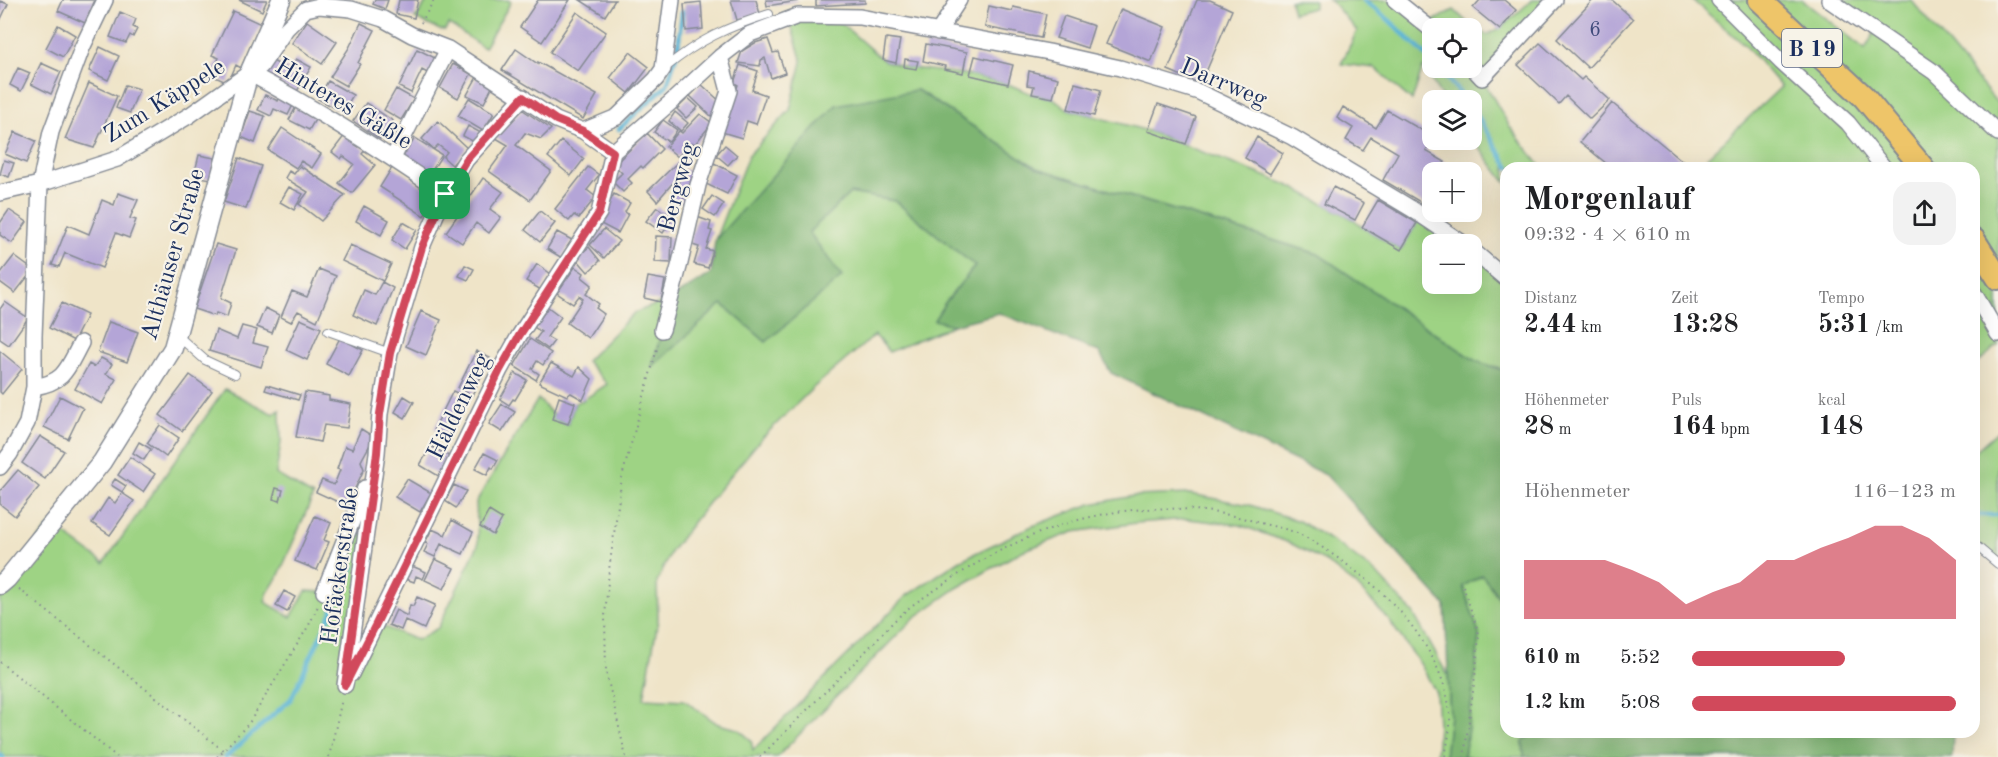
<!DOCTYPE html>
<html lang="de">
<meta charset="utf-8">
<style>
:root{--surface:#fff;--page:#f2f2f2;--text:#202124;--muted:#757577;--accent:#d1495b}
body{margin:0;font-family:"Old Standard TT",serif;background:var(--page);color:var(--text);height:100vh;display:flex;flex-direction:column;font-size:22px;white-space:nowrap}
*{box-sizing:border-box;margin:0}
p{font-size:20px;color:var(--muted)}
.icon{flex:none;width:33px;height:33px;fill:none;stroke:currentColor;stroke-width:2;stroke-linecap:round;stroke-linejoin:round}
.map{position:relative;flex:1;overflow:hidden}
.panel{position:absolute;left:1500px;top:162px;width:480px;height:576px;display:flex;flex-direction:column;background:var(--surface);border-radius:18px;box-shadow:0 6px 24px #0002}
.panel>*{flex:none}
.tools{position:absolute;left:1422px;top:18px;display:grid;gap:12px}
.tools a{display:grid;place-items:center;width:60px;height:60px;border-radius:12px;background:var(--surface);box-shadow:0 6px 24px #0002;font-size:30px}
.pin{position:absolute;display:grid;place-items:center;width:51px;height:51px;color:#fff;margin:-26px;border-radius:12px;box-shadow:0 3px 9px #0006}
.round{display:grid;place-items:center;flex:none;width:63px;height:63px;border-radius:18px;background:var(--page)}
.head{display:flex;align-items:center;justify-content:space-between;height:102px;padding:0 24px}
h1{font-size:33px;font-weight:700;line-height:45px}
.metrics{display:grid;grid-template-columns:repeat(3,1fr);gap:9px;height:102px;padding:6px 24px}
.metrics div{display:grid;align-content:center}
.metrics b{font-size:26px;font-weight:700}
.metrics small{font-size:16px;font-weight:400}
.metrics p{font-size:16px}
.chart{height:168px;padding:12px 24px}
.chart p{display:flex;justify-content:space-between}
.chart svg{width:100%;height:108px;margin-top:6px;fill:var(--accent);opacity:.7}
ul{padding:0 24px;list-style:none;font-size:20px}
li{display:grid;grid-template-columns:96px 72px 1fr;align-items:center;height:45px}
li i{height:15px;border-radius:8px;background:var(--accent)}
.map>svg:first-child{display:block}
.green{fill:#9ed384;stroke:#5c8171;stroke-width:1.5;fill-rule:evenodd}
.forest{fill:#7eb572;stroke:#4c7268;stroke-width:1.5}
.lines{fill:none;stroke-linecap:round;stroke-linejoin:round}
.stream{stroke:#59b4d7;stroke-width:4.5}
.building{fill:#b4a5d7}
.service-casing{stroke:#858a93;stroke-width:10}
.minor-casing{stroke:#858a93;stroke-width:18}
.tertiary-casing{stroke:#858a93;stroke-width:21}
.primary-casing{stroke:#858a93;stroke-width:26}
.path{stroke:#858a93;stroke-width:2;stroke-dasharray:1.5 4.5;stroke-linecap:butt}
.service{stroke:#fff;stroke-width:8}
.minor{stroke:#fff;stroke-width:15}
.tertiary{stroke:#fff;stroke-width:18}
.primary{stroke:#eec569;stroke-width:22}
.route-casing{stroke:#fff;stroke-width:12}
.route{stroke:#d1495b;stroke-width:8}
.labels{text-anchor:middle;stroke-width:4.5;stroke-linejoin:round;paint-order:stroke}
.number-label{font-size:21px;fill:#414c7c}
.shield{fill:#f7f3e8;stroke:#5d6a87;stroke-width:1.5}
.shield-label{font-size:22px;font-weight:bold;fill:#1b2f5e}
.street-label{font-size:24px;fill:#1b2f5e;stroke:#f7f3e8}
</style>
<div class="map">
<svg width="1998" height="757" viewBox="0 0 1998 757">
<rect width="100%" height="100%" fill="#f7f3e8"/>
<filter id="ink" filterUnits="userSpaceOnUse"><feTurbulence type="fractalNoise" baseFrequency=".0167" numOctaves="2"/><feDisplacementMap in="SourceGraphic" scale="12" xChannelSelector="R" yChannelSelector="G"/><feConvolveMatrix kernelMatrix="1 2 1 2 8 2 1 2 1" color-interpolation-filters="sRGB"/></filter>
<filter id="wash" filterUnits="userSpaceOnUse"><feTurbulence type="fractalNoise" baseFrequency=".008" numOctaves="4" result="noise"/><feDisplacementMap in="SourceGraphic" scale="24" xChannelSelector="R" yChannelSelector="G"/><feGaussianBlur stdDeviation="1.35" result="paint"/><feColorMatrix in="noise" values="0 0 0 0 0 0 0 0 0 0 0 0 0 0 0 0 0 1.4 0 .05"/><feComposite in="paint" operator="in"/></filter>
<g filter="url(#wash)">
<rect width="100%" height="100%" fill="#efe4c8"/>
<!-- green -->
<path class="green" d="M428,0H508L511,2L484,48L449,24L445,30H440L415,19Z
M1290,0H1314V8L1293,13Z
M1328,0H1395L1426,25L1454,10L1470,25L1487,35L1502,27L1532,0H1555L1482,78L1510,127L1542,168H1506V183L1472,138V100H1444L1423,67L1412,101L1375,68L1341,64L1357,31L1333,3ZM1432,28H1472V68H1432Z
M1692,0H1802L1865,49L1875,31L1829,0H1911L1998,104V346L1974,365V168H1716L1707,157L1781,87L1745,45Z
M833,16L883,60L904,67L970,75L1008,84L1032,94L1053,98L1068,109L1148,131L1288,185L1355,220L1362,227L1401,250L1417,223L1424,217L1464,244H1432V284H1472V250L1506,279V371L1476,361L1318,254L1037,168L917,90L748,205L715,240L748,156L790,110L802,62L789,18Z
M850,193L895,201L975,266L945,303L935,319L953,325L889,352L875,335L814,387L761,439L711,499L671,551L657,582L658,620L644,698L684,700L718,724L738,729L751,740L753,750L906,596L959,561L1030,527L1091,504L1134,496L1190,494L1250,505L1299,521L1342,547L1376,573L1413,613L1448,676L1450,716L1445,757H1436L1438,724L1436,693L1421,665L1388,619L1356,585L1326,562L1290,543L1240,525L1188,519L1136,523L1074,532L1022,551L957,588L914,618L777,757H0V585L51,524L104,563L225,389L273,414L280,410L281,442L276,474L313,496L279,575L267,594L265,602L291,617L306,591L324,592L377,453L345,682L377,624L417,640L438,628L478,545L476,502L538,399L559,421L568,424L575,403L583,400L607,384L586,361L634,313L670,299L722,304L766,342L809,232Z
M1998,431V564L1974,544V452Z
M1482,575L1506,607V732H1535L1523,741L1524,757H1464L1476,669L1463,586Z"/>
<!-- forest -->
<path class="forest" d="M917,90L1037,168L1318,254L1476,361L1506,371V607L1482,575L1463,586L1479,634L1476,669L1464,757H1445L1450,716L1445,605L1326,475L1111,373L1099,352L999,313L953,325L934,320L945,303L975,266L895,201L850,193L809,232L842,277L766,342L722,304L652,367L670,299L711,274L715,240L836,105Z
M1535,732H1953L1952,757H1524L1523,741Z"/>
<g class="lines">
<!-- stream -->
<path class="stream" d="M1363,0L1389,20L1432,61
M1438,68L1466,100
M1472,107L1509,168
M619,129L667,85L678,49L682,12
M1974,515H1998
M0,755L3,757
M226,757L291,699L353,567"/>
</g>
<g id="blocks">
<!-- building -->
<path class="building" d="M63,0H95L85,23L58,11Z
M239,0H267L262,11Z
M375,0H388L385,9L373,4Z
M399,0H418L414,18L396,14Z
M538,0H570L542,42L520,27Z
M580,0H615L605,16Z
M731,0H756L760,14L737,20Z
M766,0H798V1L767,6Z
M816,0H865V3L816,6Z
M1197,0H1210L1232,10L1201,84L1168,70Z
M1480,0H1504L1516,10L1500,30L1473,8Z
M1593,0H1612L1633,19L1588,68L1557,39Z
M0,1L8,4L0,21Z
M701,2L703,29L686,31L684,4Z
M989,6L1012,11L1013,7L1046,14L1041,38L985,27Z
M1121,9L1165,27L1151,62L1106,44Z
M233,11L261,24L241,68L236,65L228,83L211,75L219,58L212,55Z
M120,12L136,19L133,27L137,29L133,37L130,35L126,43L110,37Z
M577,12L606,32L578,71L550,52Z
M1064,16L1094,26L1087,48L1056,38Z
M307,21L337,42L322,64L292,43Z
M361,23L375,30L358,63L360,64L346,86L330,77L349,48Z
M58,25L75,35L63,57L46,48Z
M886,38L900,40L896,63L883,60Z
M768,39L773,53L778,52L785,73L771,78L765,58L761,60L760,66L738,63L742,51L755,43Z
M1540,43L1581,80L1584,77L1610,100L1590,119L1566,96L1559,104L1518,65Z
M926,44L967,52L963,73L944,69L945,66L923,61Z
M100,47L119,56L108,80L89,71Z
M417,49L439,60L431,75L422,70L411,93L399,87Z
M516,49L538,64V62L597,95L583,119L502,70Z
M630,52L649,67L629,93L610,78Z
M975,56L1013,65L1008,84L970,75Z
M296,59L311,67L296,93L263,75L271,60L289,70Z
M905,59L918,61L916,69L904,67Z
M41,63L61,72L51,94L31,84Z
M453,64L471,74L458,98L440,88Z
M740,65L758,71L752,90L766,95L756,124L747,121L742,138L722,132L738,85L734,83Z
M18,68L30,73L21,91L10,85Z
M1029,71L1058,78L1053,98L1032,94L1034,86L1027,85Z
M477,77L493,85L484,103L467,95Z
M328,81L353,95L343,112L318,99Z
M89,83L117,96L94,148L65,139Z
M1075,83L1101,90L1094,116L1068,109Z
M701,84L723,104L711,116L690,96Z
M125,85L139,89L130,113L116,108Z
M396,89L414,99L401,120L384,110Z
M265,95L278,101L280,97L294,103L288,115L274,109L271,116L258,110Z
M469,98L494,113L483,131L458,116Z
M688,98L698,107L686,118L677,109Z
M366,103L393,121L380,139L353,121Z
M1612,103L1691,168H1612L1580,142Z
M1158,104L1196,117L1186,144L1148,131Z
M296,107L316,118L309,130L289,120Z
M1343,107L1376,128L1387,110L1432,136V140L1426,151L1445,162L1439,172H1432V209L1383,180L1398,153L1371,137L1363,150L1346,140L1353,128L1337,118Z
M523,110L551,129L541,139L525,133L516,145L551,171L530,200L489,171L508,145L496,138L507,124Z
M250,111L265,116L255,143L241,137Z
M675,112L688,123L681,131L669,121Z
M700,114L712,123L695,144L693,143L688,150L685,148L678,157L666,147L679,131L682,133Z
M663,120L677,130L669,142L654,132Z
M438,121L467,148L452,165L443,157L447,152L438,145L434,149L422,139Z
M468,126L481,133L476,143L463,136Z
M282,128L321,154L312,168L301,161L296,168L268,150Z
M15,132L36,141L26,163L5,154Z
M647,133L662,149L643,168L641,166L628,179L632,183L623,192L613,182L622,173L614,165Z
M345,135L365,150L362,154L375,165L352,193L339,183L354,164L343,156L341,159L332,152Z
M1257,137L1283,153L1270,174L1245,158Z
M415,138L442,155L429,175L402,158Z
M561,141L584,159L571,176L548,157Z
M725,145L737,155L728,165L716,155Z
M199,155L215,158L211,179L194,176Z
M239,158L261,166L246,209L224,202Z
M682,158L687,160L677,178L657,201L648,191Z
M4,160L14,163L9,177L0,174Z
M714,163L737,175L727,194L704,183Z
M300,166L345,195L321,221L299,204L308,192L285,178L289,171L294,174Z
M393,166L437,196L424,216L380,187Z
M588,167L599,175L587,190L596,197L579,218L574,215L569,221L555,209Z
M684,169L695,174L681,203L671,198Z
M483,178L503,192L490,209L501,217L489,233L476,223L462,243L446,232Z
M289,187L303,194L294,210L280,202Z
M1333,187L1364,203L1355,220L1324,204Z
M118,193L138,200L130,218L136,220L129,238L116,233L102,268L65,253L59,267L52,265L68,225L89,234L102,200L114,205Z
M614,194L630,203L625,212L628,214L618,233L599,223Z
M712,196L724,204L715,217L703,209Z
M1378,200L1417,223L1401,250L1362,227Z
M364,206L389,220L381,235L356,221Z
M657,207L673,218L663,233L646,221Z
M9,210L27,222L12,243L0,235V223Z
M540,211L555,223L540,242L525,230Z
M697,217L711,222L709,230L712,231L706,249L713,251L708,268L694,264L699,247L689,244Z
M403,222L417,230L405,249L392,240Z
M604,229L619,241L604,258L590,245Z
M557,232L572,240L562,258L547,249Z
M656,236L672,237L671,263L655,262Z
M216,244L236,250L221,298L231,303L227,317L216,313L215,316L194,309Z
M350,245L391,264L383,281L342,261Z
M589,247L600,261L588,272L576,258Z
M14,256L33,270L15,293L0,282V274Z
M537,264L551,274L541,290L526,281Z
M465,265L474,269L468,280L459,276Z
M575,267L584,273L582,277L592,285L586,294L599,304L596,308L604,314L588,338L567,323L583,299L579,296L573,304L557,293Z
M319,269L336,276L317,321L298,311L291,322L281,317L292,291L307,297Z
M648,277L665,280L661,302L644,298Z
M382,282L393,288L377,326L353,315L364,290L375,295Z
M5,302L28,318L9,345L0,339V309Z
M62,303L87,315L74,341L49,328Z
M548,307L561,317L547,337L554,341L548,349L535,340L541,332L534,327Z
M265,308L279,315L272,333L257,327Z
M421,311L441,320L426,355L406,346Z
M300,319L321,328L307,360L286,350Z
M109,322L138,332L127,362L98,352Z
M242,326L257,330L253,343L268,347L261,367L209,351L216,330L237,339Z
M340,338L363,350L349,376L326,364Z
M530,339L551,353L543,365L537,361L532,369L539,374L536,380L514,366Z
M0,351L22,369L2,394L0,392Z
M476,351L490,358L472,395L458,388Z
M101,358L112,364L106,374L116,379L102,404L75,389L89,364L94,367Z
M551,363L574,376L579,367L592,379L583,400L571,393L567,396L539,383Z
M515,373L527,380L515,400L513,399L509,405L500,399Z
M190,375L212,391L182,431L160,415Z
M267,385L300,395L298,400L265,390Z
M453,391L469,399L449,437L434,429Z
M305,392L329,396V400L351,404L347,428L324,425L320,442L296,437Z
M60,396L83,408L68,439L44,427Z
M404,396L414,402L405,418L395,412Z
M559,397L575,403L568,424L552,419Z
M502,404L515,412L502,432L489,424Z
M160,425L179,438L166,457L147,443Z
M361,429L374,437L361,461L364,469L347,506L316,492L322,480L334,485L340,470L337,469L345,446L352,449Z
M40,436L64,451L45,479L22,463Z
M139,442L151,449L144,460L133,453Z
M431,446L454,459L442,478L420,465Z
M484,453L498,460L493,469L491,467L487,475L475,469Z
M130,457L155,474L143,492L118,475Z
M18,470L39,487L15,516L0,504V491Z
M115,479L126,486L122,492L111,485Z
M407,479L431,493L420,512L395,497Z
M454,485L466,491L456,508L445,501Z
M276,488L283,490L280,501L273,499Z
M122,493L134,501L110,535L92,523L108,498L115,503Z
M489,511L502,519L493,535L480,527Z
M315,516L331,523L324,540L329,542L317,570L295,561Z
M452,520L473,532L463,554L441,544L435,557L424,552L428,544L425,543L432,529L445,535Z
M435,559L454,568L444,589L425,580Z
M412,566L426,572L423,579L416,576L414,582L406,579Z
M284,591L295,597L287,612L276,606Z
M417,597L435,605L424,629L405,620L401,630L389,625L396,610L407,616L410,605L413,606Z"/>
</g>
</g>
<g filter="url(#ink)">
<use href="#blocks" fill-opacity="0" stroke="#858a93" stroke-width="1.5"/>
<g class="lines">
<defs>
<path id="service" d="M665,68C699,40 727,27 769,14
M328,331L390,353
M178,336L205,360L235,374
M1974,544L1998,564"/>
<path id="minor" d="M1395,0L1432,30
M1719,0L1781,62L1848,123L1884,168
M1829,0L1934,72L1998,133
M938,32L959,0
M1472,67L1482,78L1555,0
M249,73C317,109 381,150 445,194
M583,131L617,117L656,79L663,69L672,0
M613,152L670,103L720,57L750,34L798,16L860,17L1049,52L1120,68L1199,92L1292,137L1412,209L1464,244
M393,158L448,49
M0,193L40,184L117,159L190,115L249,73L261,66L286,29L306,9L319,6L351,9L383,19L412,35L448,49L556,120L583,131L613,152
M1472,250L1506,279
M1974,293L1998,334
M662,330L680,263L698,185L729,91L720,57
M34,387C65,382 67,369 81,343
M0,467L10,454L27,423L34,387V336L40,184L51,132L82,48L105,0
M324,592L365,488
M351,674L500,370L519,336L599,213L613,152
M345,685L377,453L380,414L390,353L422,247L445,194L466,160L523,97"/>
<path id="tertiary" d="M0,585L7,579L102,462L173,348L249,73L281,0"/>
<path id="primary" d="M1760,0L1864,97L1923,168
M1974,240L1998,278"/>
</defs>
<!-- service casing -->
<use href="#service" class="service-casing"/>
<!-- minor casing -->
<use href="#minor" class="minor-casing"/>
<!-- tertiary casing -->
<use href="#tertiary" class="tertiary-casing"/>
<!-- primary casing -->
<use href="#primary" class="primary-casing"/>
<!-- path -->
<path class="path" d="M421,23L434,0
M1463,586L1479,634L1476,669L1464,757
M19,589L224,751
M0,662L117,757
M217,757L249,723L309,625L318,606
M329,757L342,699
M626,757L606,672L605,616L609,570L622,477L658,345
M760,757C794,723 827,690 861,656C877,640 892,621 910,607C920,599 933,592 944,584C1040,519 1143,489 1257,522C1270,526 1284,528 1297,533C1320,544 1342,561 1362,576C1403,607 1447,663 1450,716C1451,729 1447,744 1445,757"/>
<!-- service -->
<use href="#service" class="service"/>
<!-- minor -->
<use href="#minor" class="minor"/>
<!-- tertiary -->
<use href="#tertiary" class="tertiary"/>
<!-- primary -->
<use href="#primary" class="primary"/>
</g>
</g>
<g class="lines" filter="url(#ink)">
<defs>
<path id="route" d="M523,97L556,120L583,131L613,152L599,213L519,336L500,370L376,624L345,685L377,453L380,414L390,353L422,247L445,194L466,160Z"/>
</defs>
<!-- route casing -->
<use href="#route" class="route-casing"/>
<!-- route -->
<use href="#route" class="route"/>
</g>
<g class="labels">
<!-- number labels -->
<g class="number-label">
<text x="1595" y="36">6</text>
</g>
<!-- shield labels -->
<rect class="shield" x="1782" y="29" width="60" height="38" rx="4.5"/>
<g class="shield-label">
<text x="1812" y="56">B 19</text>
</g>
<!-- street labels -->
<g class="street-label">
<text transform="translate(1224 82) rotate(23)" y="8">Darrweg</text>
<text transform="translate(164 100) rotate(-32)" y="8">Zum Käppele</text>
<text transform="translate(344 103) rotate(31)" y="8">Hinteres Gäßle</text>
<text transform="translate(677 187) rotate(-75)" y="8">Bergweg</text>
<text transform="translate(172 254) rotate(-74)" y="8">Althäuser Straße</text>
<text transform="translate(458 406) rotate(-64)" y="8">Häldenweg</text>
<text transform="translate(339 566) rotate(-82)" y="8">Hofäckerstraße</text>
</g>
</g>
</svg>
<div class="tools">
<a><svg class="icon" aria-label="locate" viewBox="0 0 24 24"><circle cx="12" cy="12" r="6"/><path d="M12 2v4M12 18v4M2 12h4M18 12h4"/></svg></a>
<a><svg class="icon" aria-label="layers" viewBox="0 0 24 24"><path d="M12 4l9 5-9 5-9-5zM3 14l9 5 9-5"/></svg></a>
<a>+</a>
<a>−</a>
</div>
<div class="pin" style="left:445px;top:194px;background:#1e9e55"><svg class="icon" aria-label="arrive" viewBox="0 0 24 24"><path d="M6 21V4h12l-3 4 3 4H6"/></svg></div>
<section class="panel">
<div class="head"><div><h1>Morgenlauf</h1><p>09:32 · 4 × 610 m</p></div><a class="round"><svg class="icon" aria-label="share" viewBox="0 0 24 24"><path d="M12 15V3M7 8l5-5 5 5M5 13v7h14v-7"/></svg></a></div>
<div class="metrics">
<div><p>Distanz</p><b>2.44<small> km</small></b></div>
<div><p>Zeit</p><b>13:28</b></div>
<div><p>Tempo</p><b>5:31<small> /km</small></b></div>
</div>
<div class="metrics">
<div><p>Höhenmeter</p><b>28<small> m</small></b></div>
<div><p>Puls</p><b>164<small> bpm</small></b></div>
<div><p>kcal</p><b>148</b></div>
</div>
<div class="chart"><p><span>Höhenmeter</span>116–123 m</p>
<svg viewBox="0 0 160 44" preserveAspectRatio="none"><path d="M0 44V20L10 20L20 20L30 20L40 24L50 29L60 38L70 33L80 29L90 20L100 20L110 15L120 11L130 6L140 6L150 11L160 20V44z"/></svg>
</div>
<ul>
<li><b>610 m</b>5:52<i style="width:58%"></i></li>
<li><b>1.2 km</b>5:08<i style="width:100%"></i></li>
</ul>
</section>
</div>
